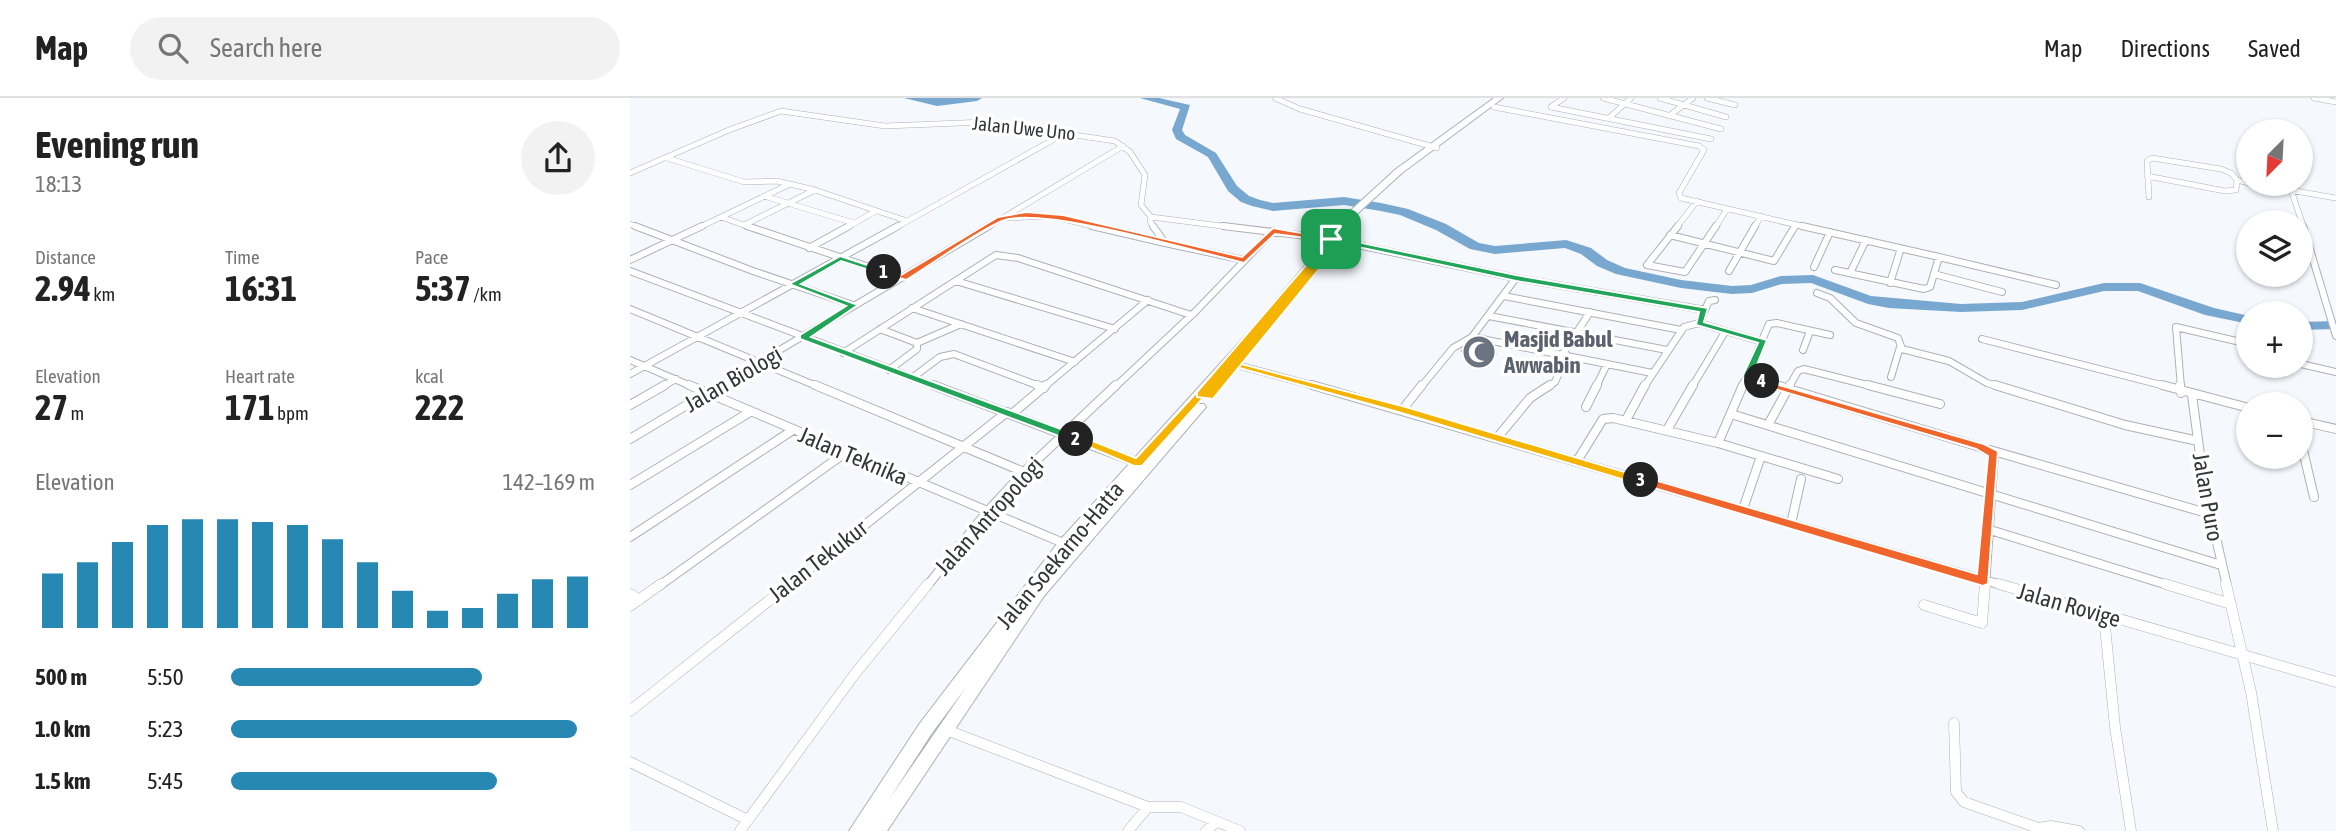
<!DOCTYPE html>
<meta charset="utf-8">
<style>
:root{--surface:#fff;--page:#f2f2f2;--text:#222;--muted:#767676;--line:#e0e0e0;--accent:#2788b3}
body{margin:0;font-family:"Asap Condensed",sans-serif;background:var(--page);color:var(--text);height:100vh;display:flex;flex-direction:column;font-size:26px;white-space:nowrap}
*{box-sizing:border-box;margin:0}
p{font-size:23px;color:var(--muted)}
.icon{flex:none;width:38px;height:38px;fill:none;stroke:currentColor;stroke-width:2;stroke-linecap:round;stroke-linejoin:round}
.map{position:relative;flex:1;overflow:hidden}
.sheet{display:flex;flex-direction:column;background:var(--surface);width:630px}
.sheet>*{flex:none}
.needle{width:46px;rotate:204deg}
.fabs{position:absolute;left:1606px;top:21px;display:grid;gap:14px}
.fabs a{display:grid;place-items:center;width:77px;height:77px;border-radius:50%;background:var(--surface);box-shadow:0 2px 5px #0004;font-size:35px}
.pin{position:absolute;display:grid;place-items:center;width:60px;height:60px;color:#fff;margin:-30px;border-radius:14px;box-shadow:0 4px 10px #0006}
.km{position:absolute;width:35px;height:35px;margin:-18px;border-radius:50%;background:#222;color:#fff;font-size:19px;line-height:35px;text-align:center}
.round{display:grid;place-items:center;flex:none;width:74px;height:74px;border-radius:37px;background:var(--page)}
.head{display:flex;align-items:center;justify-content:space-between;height:119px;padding:0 35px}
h1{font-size:38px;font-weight:700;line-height:52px}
.stats{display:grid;grid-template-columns:repeat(3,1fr);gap:10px;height:119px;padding:7px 35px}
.stats div{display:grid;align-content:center}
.stats b{font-size:35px;font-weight:700}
.stats small{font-size:19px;font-weight:400}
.stats p{font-size:19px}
.chart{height:196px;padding:14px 35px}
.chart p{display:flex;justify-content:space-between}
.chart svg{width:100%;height:126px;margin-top:7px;stroke:var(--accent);stroke-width:6}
ul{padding:0 35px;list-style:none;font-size:23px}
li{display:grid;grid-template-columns:112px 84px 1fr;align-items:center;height:52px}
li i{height:18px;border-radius:9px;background:var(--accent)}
header{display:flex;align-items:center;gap:42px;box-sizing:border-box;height:98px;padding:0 35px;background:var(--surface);border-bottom:2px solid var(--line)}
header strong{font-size:33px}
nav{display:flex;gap:38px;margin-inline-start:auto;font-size:24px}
.search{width:490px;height:63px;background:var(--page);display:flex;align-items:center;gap:18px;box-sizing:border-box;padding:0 24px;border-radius:38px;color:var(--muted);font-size:26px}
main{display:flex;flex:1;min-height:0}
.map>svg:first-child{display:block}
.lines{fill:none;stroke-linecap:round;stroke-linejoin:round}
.river{fill:#78a7d0;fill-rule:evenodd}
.building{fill:#d4d2d8;stroke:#acaaaf;stroke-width:2}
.minor-far3-casing{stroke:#adb1b6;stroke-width:6}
.minor-far2-casing{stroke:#adb1b6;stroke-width:8}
.minor-far1-casing{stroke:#adb1b6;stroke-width:10}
.minor-casing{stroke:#adb1b6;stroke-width:11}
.primary-casing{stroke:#adb1b6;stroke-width:2}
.minor-far3{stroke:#fff;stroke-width:5}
.minor-far2{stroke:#fff;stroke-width:6}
.minor-far1{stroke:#fff;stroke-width:8}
.minor{stroke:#fff;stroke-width:10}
.primary{fill:#fff;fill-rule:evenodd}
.split-1{fill:#f0652b;stroke:#fff;stroke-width:2}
.split-2{fill:#22a559;stroke:#fff;stroke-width:2}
.split-3{fill:#f5b400;stroke:#fff;stroke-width:2}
.split-4{fill:#f0652b;stroke:#fff;stroke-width:2}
.split-5{fill:#22a559;stroke:#fff;stroke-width:2}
.split-6{fill:#f5b400;stroke:#fff;stroke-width:2}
.labels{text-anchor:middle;stroke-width:7;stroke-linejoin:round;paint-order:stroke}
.far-street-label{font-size:19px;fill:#353638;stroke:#fff}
.worship-label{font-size:23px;font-weight:bold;fill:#5b616d;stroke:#fff;text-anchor:start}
.street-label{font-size:23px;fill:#353638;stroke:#fff}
</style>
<header>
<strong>Map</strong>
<div class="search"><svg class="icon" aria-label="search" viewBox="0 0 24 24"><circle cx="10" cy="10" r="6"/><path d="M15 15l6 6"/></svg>Search here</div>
<nav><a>Map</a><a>Directions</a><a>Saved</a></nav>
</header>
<main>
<section class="sheet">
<div class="head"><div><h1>Evening run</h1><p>18:13</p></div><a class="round"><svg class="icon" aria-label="share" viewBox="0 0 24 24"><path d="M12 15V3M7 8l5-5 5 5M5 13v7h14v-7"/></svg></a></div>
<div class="stats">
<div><p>Distance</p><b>2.94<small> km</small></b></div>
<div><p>Time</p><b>16:31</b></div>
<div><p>Pace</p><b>5:37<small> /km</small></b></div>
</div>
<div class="stats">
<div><p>Elevation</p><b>27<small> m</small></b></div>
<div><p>Heart rate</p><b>171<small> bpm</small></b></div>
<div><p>kcal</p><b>222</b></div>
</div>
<div class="chart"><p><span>Elevation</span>142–169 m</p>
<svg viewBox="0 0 160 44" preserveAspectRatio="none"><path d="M5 44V25M15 44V21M25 44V14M35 44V8M45 44V6M55 44V6M65 44V7M75 44V8M85 44V13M95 44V21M105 44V31M115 44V38M125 44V37M135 44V32M145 44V27M155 44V26"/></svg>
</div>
<ul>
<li><b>500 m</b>5:50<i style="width:69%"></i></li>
<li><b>1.0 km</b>5:23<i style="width:95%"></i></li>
<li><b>1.5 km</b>5:45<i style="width:73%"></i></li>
</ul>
</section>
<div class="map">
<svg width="1706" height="733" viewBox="0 0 1706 733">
<rect width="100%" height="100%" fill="#f5f9fe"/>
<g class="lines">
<!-- river -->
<path class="river" d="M274,0H352L347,3L307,8Z
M510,0H529L560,7L552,32L555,37L586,55L607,88L619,98L630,102L643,105L714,99L751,105L778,111L816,126L849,145L865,148L936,142L961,150L977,162L995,170L1051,182L1102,188L1121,187L1151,178L1183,177L1241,198L1331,206L1392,204L1474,185H1510L1584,210L1619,218V226L1575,217L1508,193H1474L1392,212L1331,214L1259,210L1238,206L1181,185L1152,186L1122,195L1102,196L1051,190L986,176L967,168L951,156L935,150L865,156L840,151L806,132L770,117L751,113L714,107L643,113L622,108L611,104L598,93L578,59L546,41L542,32L550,11Z
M1706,223V231L1671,232V224Z"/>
</g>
<!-- building -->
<path class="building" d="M848,246L854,247L865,256L846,265L832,253Z"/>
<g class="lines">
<defs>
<path id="minor-far3" d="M645,0L670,11L807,50
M973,0L1091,31
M1030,0L1096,19
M1077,0L1105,7
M1684,0L1706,4
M864,9L1069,48L1074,52L1049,95L1051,100L1180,130
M921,9L1081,41
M921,9L934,0
M1039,18L1063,0
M979,20L1001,0
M37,60L114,84L147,83L185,92L277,123
M0,75L99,32L151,13L255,28L356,24L485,43L500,54L515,77L511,107L521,119L607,130
M1517,78L1595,93L1606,92L1607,82L1619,85
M1625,86L1706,100
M1661,92L1674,130
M134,98L224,125
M1519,99L1517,63L1522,60L1591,71L1601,75L1607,82
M91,119L122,130
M521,119L520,123L524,130
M377,120L421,118L470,130
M0,126L9,130
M114,127L185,92
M68,130L160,86
M216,130L246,113
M265,130L437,34
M356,130L493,48
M1046,130L1067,103
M1085,130L1097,111
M1124,130L1131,118
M1164,130L1166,126"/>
<path id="minor-far2" d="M5,128L123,173L223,207
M117,128L272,180
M462,128L535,145
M523,128L535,145L614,162
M593,128L701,141
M1048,128L1017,167L1055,174L1086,128
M1172,128L1309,159L1300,189L1294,191L1205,172
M1673,128L1706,238
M1040,137L1144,163L1165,128
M708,143L886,180L1075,212
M179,150L219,128
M1309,159L1426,187
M0,162L72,128
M1184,169L1200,134
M0,173L308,289
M1099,173L1125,128
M1220,175L1236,142
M1304,176L1372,194
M886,180L842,239L1022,275
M326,183L485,231
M1260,185L1271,150
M1187,195L1200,200L1226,225L1268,240L1272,251L1319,263L1357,285L1371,289
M874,198L1051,232
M282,210L445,264
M0,211L189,289
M859,218L1037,252
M1069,225L1079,203L1085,202
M250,231L287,245L331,226
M1352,241L1539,289
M1173,252L1180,233
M213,255L366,157L388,160L561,217
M932,257L960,214
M0,262L63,289
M1671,266L1706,274
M607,267L689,289
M259,272L287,251V245
M0,276L268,128
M1118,279L1152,289
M1261,279L1270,249
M282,280L310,259L324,256L412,289
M31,289L46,281
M87,289L359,128
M414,289L518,202
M485,289L566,213L643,133
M791,289L823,250L842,239
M917,289L925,284L937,257
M966,289L977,266
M1014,289L1054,229L1069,225L1133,244
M1062,289L1095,234
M1112,289L1139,226L1147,225L1200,237
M1159,289L1168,273L1174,271L1245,289
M1551,289L1546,229L1619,246"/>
<path id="minor-far1" d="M59,287L438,447
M185,287L394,374
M303,287L508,365
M407,287L414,290
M682,287L1375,488
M1146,287L1350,349L1364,356L1355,488
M1238,287L1310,306
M1365,287L1495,327L1568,343
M1532,287L1619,310
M1550,287L1551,295
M1562,297L1574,387L1597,488
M0,307L35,287
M956,309L967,287
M772,312L792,287
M382,316L416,287
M1101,316L1591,467
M996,322L1015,287
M1671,323L1706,331
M1138,327L1160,287
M1037,332L1063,287
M867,340L900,300L920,287
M0,341L90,287
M1671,344L1684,399
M1088,345L1113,287
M1360,352L1580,416
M947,363L973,321L983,320L1088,345L1208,381
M0,387L120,314
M1113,411L1131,358
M1161,426L1171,381
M1357,431L1541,488
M0,439L163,332
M29,488L215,355
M158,488L377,314
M297,488L357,414L394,374L486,287"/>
<path id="minor" d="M1369,486L1706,584
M1535,486L1601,506
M1596,486L1621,594L1643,733
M0,496L9,502
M1294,507L1352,525L1355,486
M0,508L31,486
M1474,518L1485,629L1501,733
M0,613L160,486
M1324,625L1326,694L1334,704L1408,730L1421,728L1449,733
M314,631L518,709H551L610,733
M0,664L118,722
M110,733L224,577L298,486
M498,733L518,709
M576,733L586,724"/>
<path id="primary" d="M864,0H873L772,75L727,116L635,229L567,306H574L576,309L414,498L257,733H238L239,731L238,733H219L290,625L430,442L627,225L721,112L766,71ZM337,588L258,703L302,635Z"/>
</defs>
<!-- minor-far3 casing -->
<use href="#minor-far3" class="minor-far3-casing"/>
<!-- minor-far2 casing -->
<use href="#minor-far2" class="minor-far2-casing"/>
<!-- minor-far1 casing -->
<use href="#minor-far1" class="minor-far1-casing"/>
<!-- minor casing -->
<use href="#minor" class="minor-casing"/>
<!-- primary casing -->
<use href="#primary" class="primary-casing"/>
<!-- minor-far3 -->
<use href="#minor-far3" class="minor-far3"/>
<!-- minor-far2 -->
<use href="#minor-far2" class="minor-far2"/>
<!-- minor-far1 -->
<use href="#minor-far1" class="minor-far1"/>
<!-- minor -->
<use href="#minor" class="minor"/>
<!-- primary -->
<use href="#primary" class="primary"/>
</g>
<!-- split-1 -->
<path class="split-1" d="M396,114L433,117L612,159L643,130L706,141L701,143L645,136L614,165C567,154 410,107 372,123C343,136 304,165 276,182L250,174L254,172L271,177L368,119Z"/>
<!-- split-2 -->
<path class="split-2" d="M210,158L259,174L254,177L211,163L171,186L228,207L181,239L450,338V343H442L170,241V237L216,208L159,186Z"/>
<!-- split-3 -->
<path class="split-3" d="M604,264L776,309L1015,380L1017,382L1011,387L768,314L609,270L583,301L573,300L512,368H504L440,341L442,338H450L506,360L567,294H577Z"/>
<!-- split-4 -->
<path class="split-4" d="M1128,281L1354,346L1368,353L1358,486L1353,488L1007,385V380L1011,378L1347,476L1358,358L1346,351L1128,286Z"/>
<!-- split-5 -->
<path class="split-5" d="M708,140L886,177L1078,210L1074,224L1137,242L1123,277L1137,283L1132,287L1112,279L1128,245L1066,227L1069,214L886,183L710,145L695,164H689V160Z"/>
<!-- split-6 -->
<path class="split-6" d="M701,138L706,141L690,160H695V164L583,301L567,299V294Z"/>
<!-- icons -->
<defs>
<symbol id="mosque-disc" viewBox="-11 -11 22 22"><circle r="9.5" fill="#6b7280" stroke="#fff"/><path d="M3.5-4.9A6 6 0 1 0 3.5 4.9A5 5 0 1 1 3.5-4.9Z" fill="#fff"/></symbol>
</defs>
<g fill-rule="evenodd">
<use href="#mosque-disc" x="830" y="235" width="38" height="38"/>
</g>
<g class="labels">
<!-- far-street labels -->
<g class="far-street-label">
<text transform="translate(394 30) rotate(6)" y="7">Jalan Uwe Uno</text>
</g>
<!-- worship labels -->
<g class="worship-label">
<text x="874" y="249">Masjid Babul<tspan x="874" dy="26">Awwabin</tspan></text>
</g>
<!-- street labels -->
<g class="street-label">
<text transform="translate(103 281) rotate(-30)" y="8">Jalan Biologi</text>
<text transform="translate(223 358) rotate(23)" y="8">Jalan Teknika</text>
<text transform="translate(1578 399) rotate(80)" y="8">Jalan Puro</text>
<text transform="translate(359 418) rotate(-48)" y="8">Jalan Antropologi</text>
<text transform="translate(430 457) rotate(-50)" y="8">Jalan Soekarno-Hatta</text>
<text transform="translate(188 463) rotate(-38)" y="8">Jalan Tekukur</text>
<text transform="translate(1439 507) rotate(16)" y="8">Jalan Rovige</text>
</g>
</g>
</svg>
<div class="fabs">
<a><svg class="needle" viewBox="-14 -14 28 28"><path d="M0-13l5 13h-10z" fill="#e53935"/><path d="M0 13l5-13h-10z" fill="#767676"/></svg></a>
<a><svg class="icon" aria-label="layers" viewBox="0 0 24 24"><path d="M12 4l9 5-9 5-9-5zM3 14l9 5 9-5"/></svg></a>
<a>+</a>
<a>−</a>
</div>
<div class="pin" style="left:701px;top:141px;background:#1e9e55"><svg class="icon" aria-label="arrive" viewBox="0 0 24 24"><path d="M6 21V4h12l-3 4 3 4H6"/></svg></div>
<b class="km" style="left:254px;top:174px">1</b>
<b class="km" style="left:446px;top:341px">2</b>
<b class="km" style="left:1011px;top:382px">3</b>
<b class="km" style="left:1132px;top:283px">4</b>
</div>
</main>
